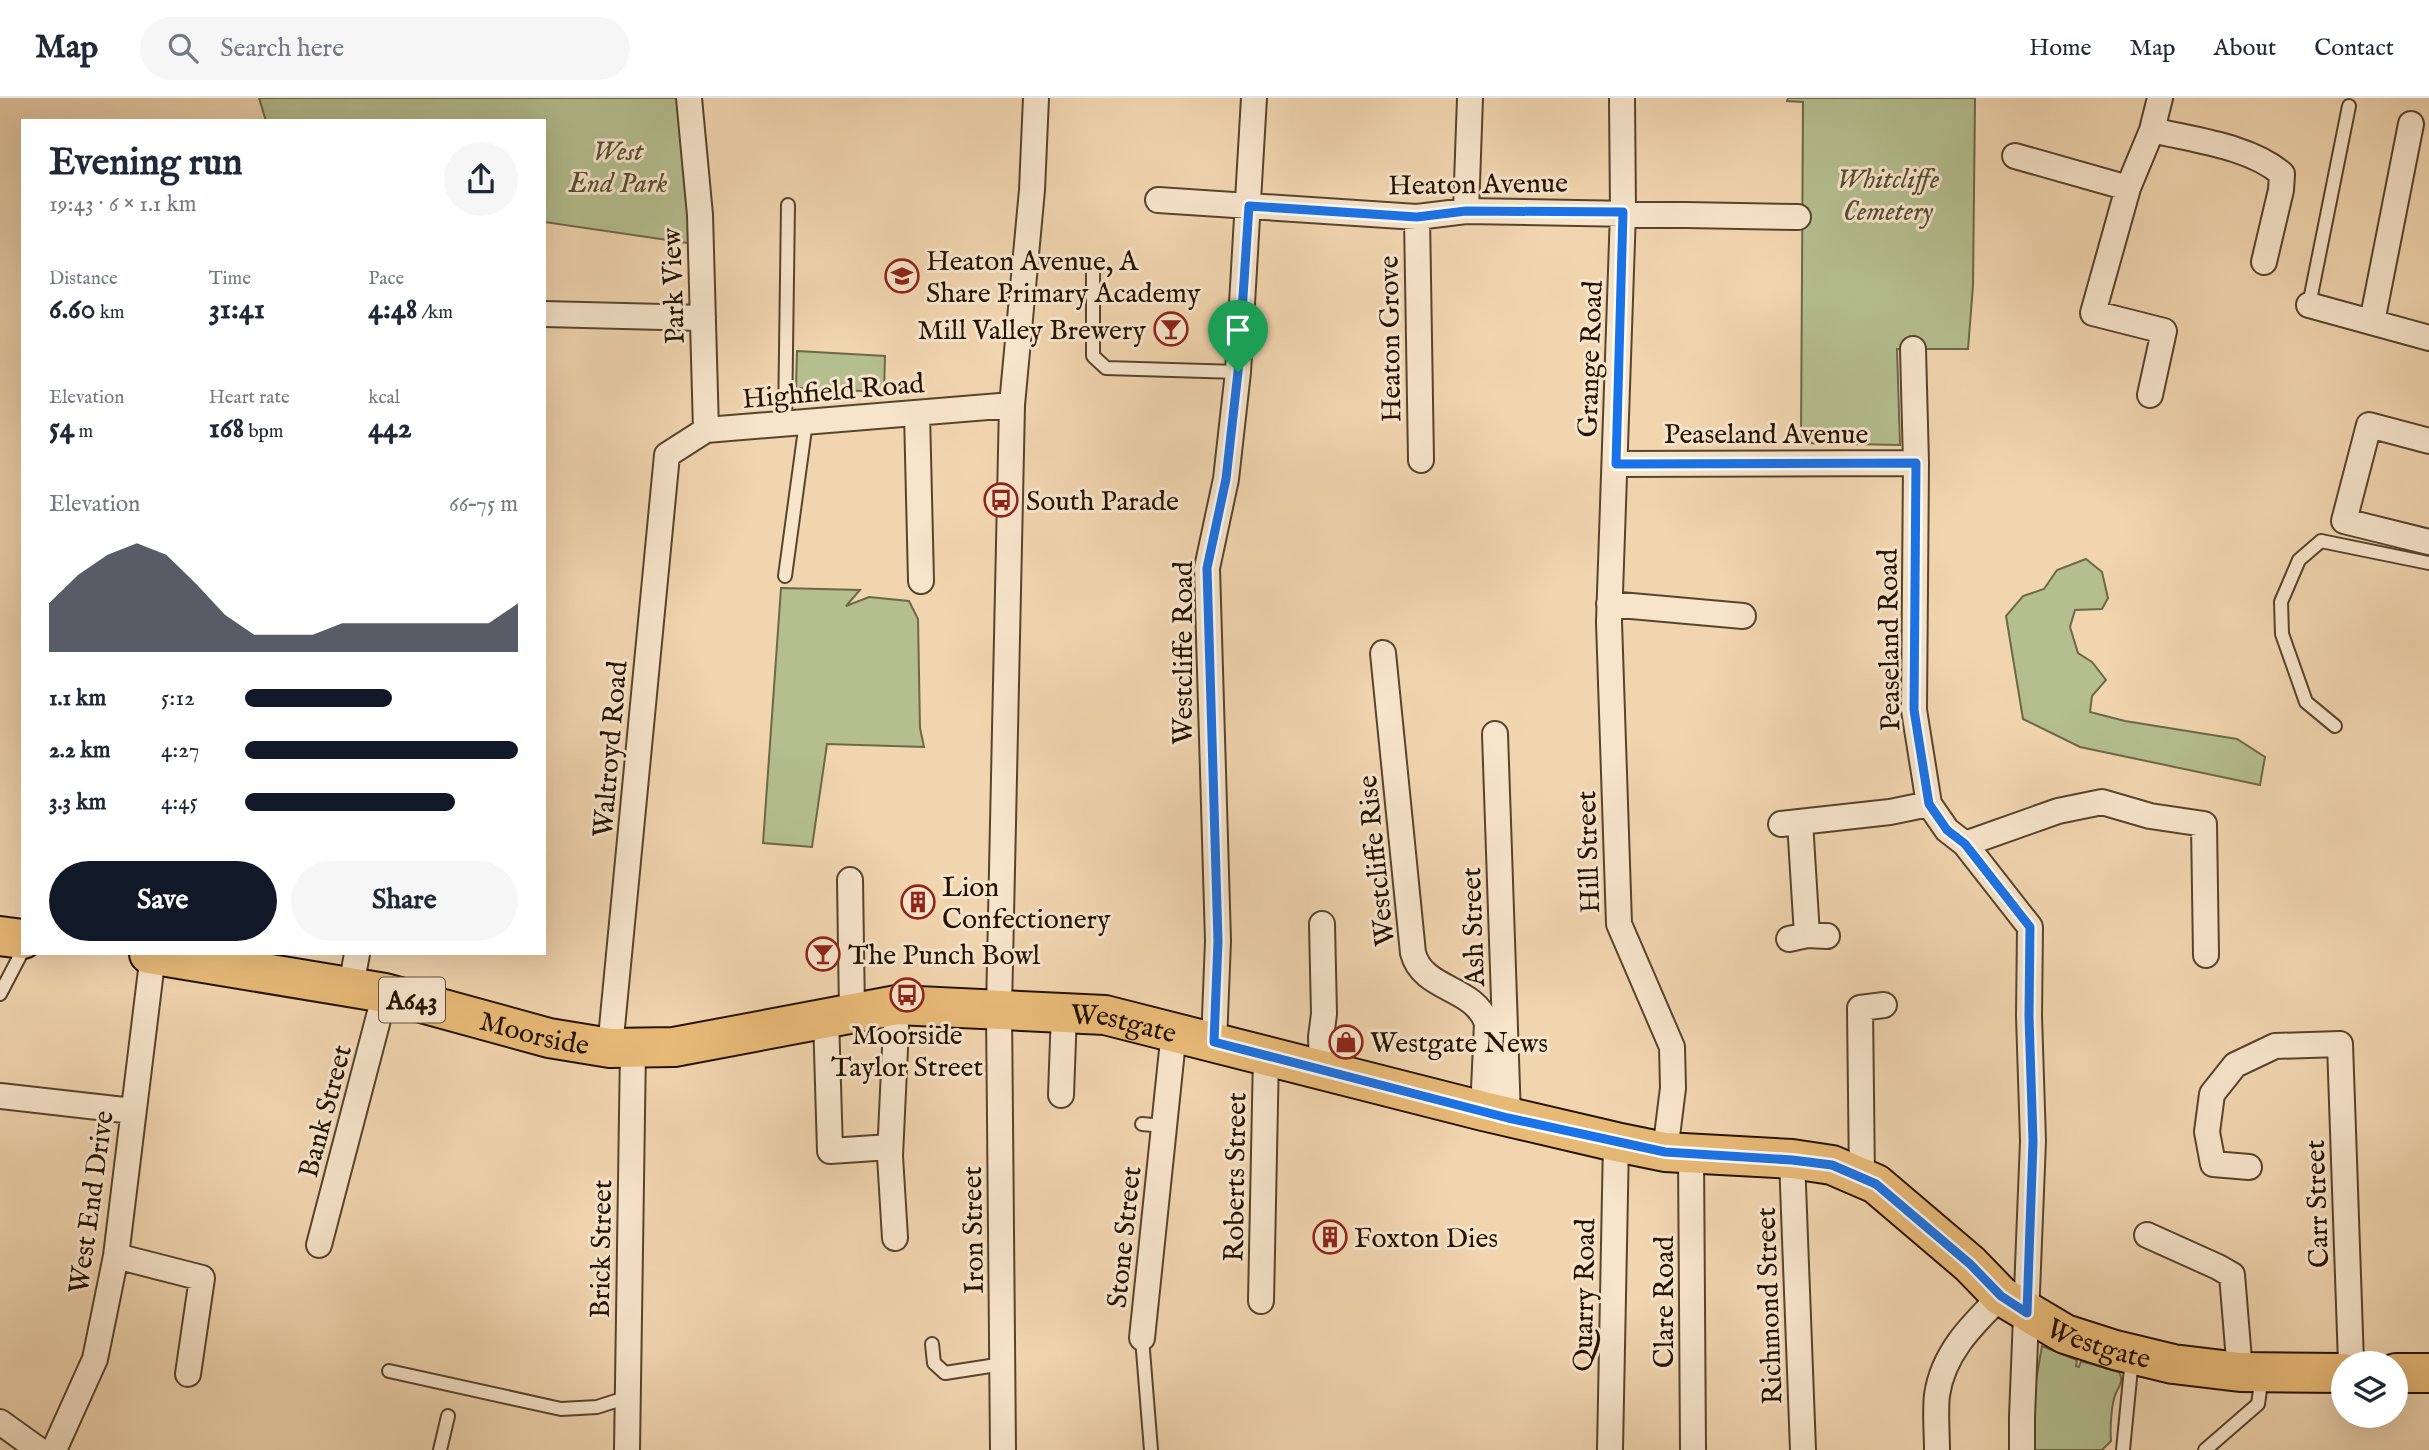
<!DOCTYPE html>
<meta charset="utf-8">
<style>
:root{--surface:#fff;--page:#f6f6f7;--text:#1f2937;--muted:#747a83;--line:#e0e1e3;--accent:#111827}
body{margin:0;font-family:"IM FELL English",serif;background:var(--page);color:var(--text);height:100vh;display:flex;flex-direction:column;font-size:26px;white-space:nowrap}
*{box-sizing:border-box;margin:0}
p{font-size:23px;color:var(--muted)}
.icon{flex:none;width:38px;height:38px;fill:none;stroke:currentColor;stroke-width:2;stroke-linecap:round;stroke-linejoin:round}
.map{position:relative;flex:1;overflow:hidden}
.drawer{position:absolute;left:21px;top:21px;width:525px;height:836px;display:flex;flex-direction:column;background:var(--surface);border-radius:0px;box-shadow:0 7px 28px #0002}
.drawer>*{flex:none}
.buttons{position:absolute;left:2331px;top:1253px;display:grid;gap:14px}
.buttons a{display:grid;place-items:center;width:77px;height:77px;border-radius:50%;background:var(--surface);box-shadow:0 7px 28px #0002;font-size:35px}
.pin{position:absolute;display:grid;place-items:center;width:60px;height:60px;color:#fff;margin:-72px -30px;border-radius:50% 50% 50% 0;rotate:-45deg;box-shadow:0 0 7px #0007}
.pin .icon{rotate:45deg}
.round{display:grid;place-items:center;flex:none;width:74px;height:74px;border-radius:37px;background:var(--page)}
.summary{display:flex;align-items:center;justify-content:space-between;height:119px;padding:0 28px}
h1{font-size:38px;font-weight:700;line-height:52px}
.stats{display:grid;grid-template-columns:repeat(3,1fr);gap:10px;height:119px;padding:7px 28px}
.stats div{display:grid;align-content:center}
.stats b{font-size:30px;font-weight:700}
.stats small{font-size:19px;font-weight:400}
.stats p{font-size:19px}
.chart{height:196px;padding:14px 28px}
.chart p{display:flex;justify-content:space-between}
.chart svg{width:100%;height:126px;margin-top:7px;fill:var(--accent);opacity:.7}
.cta{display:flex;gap:14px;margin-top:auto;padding:14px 28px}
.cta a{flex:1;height:80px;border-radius:42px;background:var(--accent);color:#fff;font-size:28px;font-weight:700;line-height:80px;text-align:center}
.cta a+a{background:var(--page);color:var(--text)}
ul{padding:0 28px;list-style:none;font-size:23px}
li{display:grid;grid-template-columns:112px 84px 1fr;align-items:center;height:52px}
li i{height:18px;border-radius:9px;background:var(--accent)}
header{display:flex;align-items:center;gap:42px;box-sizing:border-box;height:98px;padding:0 35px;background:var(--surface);border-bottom:2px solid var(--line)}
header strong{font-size:33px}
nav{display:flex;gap:38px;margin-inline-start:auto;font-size:24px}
.search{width:490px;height:63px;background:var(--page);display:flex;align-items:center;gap:18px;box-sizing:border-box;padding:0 24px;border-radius:38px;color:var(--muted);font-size:26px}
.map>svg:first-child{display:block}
.green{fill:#b4be8f;stroke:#6c6848;stroke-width:2}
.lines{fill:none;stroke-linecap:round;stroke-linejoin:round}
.lane-casing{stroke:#57442c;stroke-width:16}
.street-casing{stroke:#57442c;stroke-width:28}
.primary-casing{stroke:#241301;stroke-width:42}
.lane{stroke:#f6e4cb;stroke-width:12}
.street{stroke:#f6e4cb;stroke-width:24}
.primary{stroke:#e8ba78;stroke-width:38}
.route-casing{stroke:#fff;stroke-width:14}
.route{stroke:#1a73e8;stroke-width:9}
.labels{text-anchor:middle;stroke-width:6;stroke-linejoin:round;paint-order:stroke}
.shield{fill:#f6e4cb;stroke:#63523e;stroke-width:2}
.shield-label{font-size:26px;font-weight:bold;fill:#241301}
.park-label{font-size:28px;font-style:italic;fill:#564f33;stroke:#f6e4cb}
.street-label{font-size:28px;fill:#241301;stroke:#f6e4cb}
.poi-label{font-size:28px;fill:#241301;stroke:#f6e4cb;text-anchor:start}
</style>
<header>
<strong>Map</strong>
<div class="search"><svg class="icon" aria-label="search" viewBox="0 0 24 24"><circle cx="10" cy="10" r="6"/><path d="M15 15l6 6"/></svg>Search here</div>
<nav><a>Home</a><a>Map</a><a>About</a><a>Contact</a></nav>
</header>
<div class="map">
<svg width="2429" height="1352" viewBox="0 0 2429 1352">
<rect width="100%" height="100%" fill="#f1d5af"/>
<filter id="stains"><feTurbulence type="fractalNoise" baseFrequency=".00286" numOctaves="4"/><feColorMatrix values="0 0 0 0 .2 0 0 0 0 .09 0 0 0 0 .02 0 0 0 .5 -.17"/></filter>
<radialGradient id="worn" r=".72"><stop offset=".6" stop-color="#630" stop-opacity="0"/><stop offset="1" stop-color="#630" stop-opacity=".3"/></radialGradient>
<!-- green -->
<path class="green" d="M259,0H678L695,146L544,124V23H266Z
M1788,0H1975L1973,188L1968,251H1897L1900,347L1801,345L1803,4L1787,3Z
M797,253L885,258L884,294L796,290Z
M2086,461L2102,474L2108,500L2102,511L2075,512L2070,529L2078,555L2092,564L2106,582L2092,598L2090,614L2125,623L2237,641L2265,659L2260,687L2080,649L2023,621L2006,518L2023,498L2044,491L2057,472Z
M781,490L860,492L846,508L869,499L909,503L918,521L920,630L924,649L827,646L812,749L763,745Z
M2042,1248L2077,1262L2076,1268L2079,1269L2081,1263L2119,1274C2124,1284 2120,1286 2116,1295C2111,1306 2110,1331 2111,1343L2102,1352H2030V1318Z"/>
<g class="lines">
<defs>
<path id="lane" d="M1093,168V258L1106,270L1238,274
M2309,207L2349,8
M785,325L788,107
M785,478L806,324
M2335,628L2306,604L2282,536L2281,504L2299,462L2321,443L2429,465
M0,896L23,852
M1142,1026L1164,1028
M1142,1240L1151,1352
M932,1246L934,1265L945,1275L1003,1266
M389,1273L561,1311L597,1309L628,1299
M440,1352L448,1318
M2123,1352L2132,1260
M2205,1352L2258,1306L2262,1278"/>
<path id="street" d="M689,0L700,117L706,332
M1622,0L1623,114L1609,524L1619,826L1672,949L1673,990L1665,1054
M2152,32C2193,42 2250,48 2282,76L2281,92L2264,164
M2015,58L2128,90
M1158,102L1417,119L1466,113L1798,119
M1466,113L1470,0
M1417,119L1421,362
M2309,207L2429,240
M544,216L703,220
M2372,224L2411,26
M1913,251L1916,365L1914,612L1929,706L1947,732L1965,746L2030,829L2029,918L2033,1043L2022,1319V1352
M2150,297L2164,233L2093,215L2128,90L2152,32L2160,0
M917,315L921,483
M2429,343L2369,327L2344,423L2429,444
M1616,366L1916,365
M1609,506L1743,518
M1383,555L1413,855C1423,893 1474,888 1487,925L1483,1013
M1495,636L1508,1019
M1800,724L1807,837
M1781,726L1890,714L1929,706
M1965,746L2058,713L2102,704L2150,718L2204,726L2206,857
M850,782L852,915
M1322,826L1324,916L1321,939L1322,971
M1789,841L1807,837L1827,838
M351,888L357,856
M826,919L830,1053L890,1049
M1214,944L1218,843L1207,470L1226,381L1238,274L1254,0
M610,950L667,357L706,332L1012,307
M1061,997L1064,914
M0,998L133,1013
M1691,1056L1693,1352
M1792,1061L1803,1352
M2249,1069L2213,1066L2207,1034L2212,996L2235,967L2275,948L2340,946L2351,1265
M1862,1081L1860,910L1884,907
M2147,1137L2218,1169L2232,1177L2240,1274
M895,1140L890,1058L897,907
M319,1147L385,895
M116,1158L202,1180L188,1276
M1261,1203L1266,957
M1142,1240L1174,933
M0,1324L39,1352
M54,1352L95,1261L116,1158L153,856
M627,1352L633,950
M1003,1352L999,911L1012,307L1032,92L1036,0
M1610,1352L1616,1044
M1937,1352C1937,1334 1935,1315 1937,1297C1943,1255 1972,1227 2001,1198"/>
<g id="primary">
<path d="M0,838L23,841"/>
<path id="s1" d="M149,856L385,895L549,940L610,950L674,949L897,907L1105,917L1483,1013L1616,1044L1665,1054L1792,1061L1832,1067L1876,1086L1970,1166L2001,1198L2065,1236L2115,1252L2173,1266L2240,1274L2343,1275"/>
<path d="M2396,1275H2429"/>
</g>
</defs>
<!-- lane casing -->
<use href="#lane" class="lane-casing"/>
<!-- street casing -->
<use href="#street" class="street-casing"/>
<!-- primary casing -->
<use href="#primary" class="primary-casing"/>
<!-- lane -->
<use href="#lane" class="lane"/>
<!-- street -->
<use href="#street" class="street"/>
<!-- primary -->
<use href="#primary" class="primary"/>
</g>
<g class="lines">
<defs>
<path id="route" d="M1249,108L1417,119L1466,113L1623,114L1616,366L1916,365L1914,612L1929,706L1947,732L1965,746L2030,829L2029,918L2033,1043L2027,1215L2001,1198L1970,1166L1876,1086L1832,1067L1792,1062L1665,1054L1508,1020L1214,944L1218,843L1207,470L1226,381L1238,274Z"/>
</defs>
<!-- route casing -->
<use href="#route" class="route-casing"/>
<!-- route -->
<use href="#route" class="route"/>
</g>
<!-- icons -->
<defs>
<symbol id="school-ring" viewBox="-11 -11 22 22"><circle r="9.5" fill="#f6e4cb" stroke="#8f2418" stroke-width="1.5"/><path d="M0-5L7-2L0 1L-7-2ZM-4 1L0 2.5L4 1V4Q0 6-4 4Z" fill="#8f2418"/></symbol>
<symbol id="bar-ring" viewBox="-11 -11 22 22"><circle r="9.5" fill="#f6e4cb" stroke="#8f2418" stroke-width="1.5"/><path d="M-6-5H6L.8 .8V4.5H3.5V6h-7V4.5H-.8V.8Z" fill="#8f2418"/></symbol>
<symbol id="bus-ring" viewBox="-11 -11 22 22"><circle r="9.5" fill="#f6e4cb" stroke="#8f2418" stroke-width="1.5"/><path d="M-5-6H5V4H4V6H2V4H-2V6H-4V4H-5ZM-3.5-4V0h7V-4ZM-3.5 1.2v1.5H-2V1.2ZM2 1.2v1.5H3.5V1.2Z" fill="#8f2418"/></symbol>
<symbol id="building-ring" viewBox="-11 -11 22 22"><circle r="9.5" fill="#f6e4cb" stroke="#8f2418" stroke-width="1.5"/><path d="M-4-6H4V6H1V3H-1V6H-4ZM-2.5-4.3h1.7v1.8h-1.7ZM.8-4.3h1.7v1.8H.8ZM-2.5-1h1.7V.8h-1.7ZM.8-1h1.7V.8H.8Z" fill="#8f2418"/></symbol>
<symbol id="shop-ring" viewBox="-11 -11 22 22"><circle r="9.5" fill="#f6e4cb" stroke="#8f2418" stroke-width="1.5"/><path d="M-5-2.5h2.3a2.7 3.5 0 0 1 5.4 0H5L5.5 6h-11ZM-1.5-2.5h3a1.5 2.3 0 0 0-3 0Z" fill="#8f2418"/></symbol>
</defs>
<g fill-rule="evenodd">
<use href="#school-ring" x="883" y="159" width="38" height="38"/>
<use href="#bar-ring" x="1152" y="212" width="38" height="38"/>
<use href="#bus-ring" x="982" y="383" width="38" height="38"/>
<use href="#building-ring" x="899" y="785" width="38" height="38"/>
<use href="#bar-ring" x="804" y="837" width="38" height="38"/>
<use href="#bus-ring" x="888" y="878" width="38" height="38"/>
<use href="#shop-ring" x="1327" y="925" width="38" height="38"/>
<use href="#building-ring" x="1311" y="1120" width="38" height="38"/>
</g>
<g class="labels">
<!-- shield labels -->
<rect class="shield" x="379" y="879.5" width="66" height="45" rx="5"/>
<g class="shield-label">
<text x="412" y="911">A643</text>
</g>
<!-- park labels -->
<g class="park-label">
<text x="618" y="62">West<tspan x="618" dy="32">End Park</tspan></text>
<text x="1888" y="90">Whitcliffe<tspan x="1888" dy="32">Cemetery</tspan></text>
</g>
<!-- street labels -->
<g class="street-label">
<text transform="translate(1478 85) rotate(-1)" y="10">Heaton Avenue</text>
<text transform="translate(672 188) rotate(-92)" y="10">Park View</text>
<text transform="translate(1389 241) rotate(-91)" y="10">Heaton Grove</text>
<text transform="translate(1589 261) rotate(-88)" y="10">Grange Road</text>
<text transform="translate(833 292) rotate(-5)" y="10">Highfield Road</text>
<text x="1766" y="345">Peaseland Avenue</text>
<text transform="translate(1888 542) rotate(-91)" y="10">Peaseland Road</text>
<text transform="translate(1182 555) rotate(-90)" y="10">Westcliffe Road</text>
<text transform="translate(609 651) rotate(-85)" y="10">Waltroyd Road</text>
<text transform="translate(1587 754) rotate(-92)" y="10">Hill Street</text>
<text transform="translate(1375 763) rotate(-96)" y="10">Westcliffe Rise</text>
<text transform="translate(1472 829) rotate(-92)" y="10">Ash Street</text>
<text dy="10" stroke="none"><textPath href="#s1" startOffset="990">Westgate</textPath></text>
<text dy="10" stroke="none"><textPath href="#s1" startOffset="394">Moorside</textPath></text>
<text transform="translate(324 1013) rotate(-75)" y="10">Bank Street</text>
<text transform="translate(1234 1079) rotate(-89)" y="10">Roberts Street</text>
<text transform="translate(90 1104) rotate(-82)" y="10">West End Drive</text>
<text transform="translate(2316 1106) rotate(-92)" y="10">Carr Street</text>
<text transform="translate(972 1132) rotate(-91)" y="10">Iron Street</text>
<text transform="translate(1123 1139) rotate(-84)" y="10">Stone Street</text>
<text transform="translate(600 1151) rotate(-89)" y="10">Brick Street</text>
<text transform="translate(1583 1197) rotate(-89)" y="10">Quarry Road</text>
<text transform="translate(1663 1204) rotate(-90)" y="10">Clare Road</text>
<text transform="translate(1768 1208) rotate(-92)" y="10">Richmond Street</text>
<text dy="10" stroke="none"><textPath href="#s1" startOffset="2040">Westgate</textPath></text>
</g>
<!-- poi labels -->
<g class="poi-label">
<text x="926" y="172">Heaton Avenue, A<tspan x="926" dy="32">Share Primary Academy</tspan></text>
<text x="1146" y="241" text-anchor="end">Mill Valley Brewery</text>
<text x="1026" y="412">South Parade</text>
<text x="942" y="798">Lion<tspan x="942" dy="32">Confectionery</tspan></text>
<text x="848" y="866">The Punch Bowl</text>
<text x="907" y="946" text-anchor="middle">Moorside<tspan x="907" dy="32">Taylor Street</tspan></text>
<text x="1370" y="954">Westgate News</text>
<text x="1354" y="1149">Foxton Dies</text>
</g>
</g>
<rect width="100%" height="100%" filter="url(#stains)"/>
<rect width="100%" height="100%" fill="url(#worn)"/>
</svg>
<div class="buttons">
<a><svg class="icon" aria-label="layers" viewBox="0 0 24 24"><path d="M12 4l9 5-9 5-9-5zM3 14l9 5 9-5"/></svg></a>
</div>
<div class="pin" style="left:1238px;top:274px;background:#1e9e55"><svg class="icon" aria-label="arrive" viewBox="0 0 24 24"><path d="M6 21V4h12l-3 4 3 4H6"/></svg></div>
<section class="drawer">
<div class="summary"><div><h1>Evening run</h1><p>19:43 · 6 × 1.1 km</p></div><a class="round"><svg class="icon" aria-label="share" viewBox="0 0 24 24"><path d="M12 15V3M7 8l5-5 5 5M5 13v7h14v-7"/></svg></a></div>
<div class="stats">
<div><p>Distance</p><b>6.60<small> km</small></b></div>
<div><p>Time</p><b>31:41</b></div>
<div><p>Pace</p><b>4:48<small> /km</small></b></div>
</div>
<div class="stats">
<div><p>Elevation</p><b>54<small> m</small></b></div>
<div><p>Heart rate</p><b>168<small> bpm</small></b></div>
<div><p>kcal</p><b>442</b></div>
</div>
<div class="chart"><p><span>Elevation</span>66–75 m</p>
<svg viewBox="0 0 160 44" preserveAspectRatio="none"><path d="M0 44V27L10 17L20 10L30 6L40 10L50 20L60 31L70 38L80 38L90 38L100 34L110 34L120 34L130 34L140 34L150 34L160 27V44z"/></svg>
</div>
<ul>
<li><b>1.1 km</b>5:12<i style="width:54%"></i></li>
<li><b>2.2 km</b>4:27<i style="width:100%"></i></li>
<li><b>3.3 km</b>4:45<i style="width:77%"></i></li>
</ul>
<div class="cta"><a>Save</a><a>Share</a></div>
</section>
</div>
